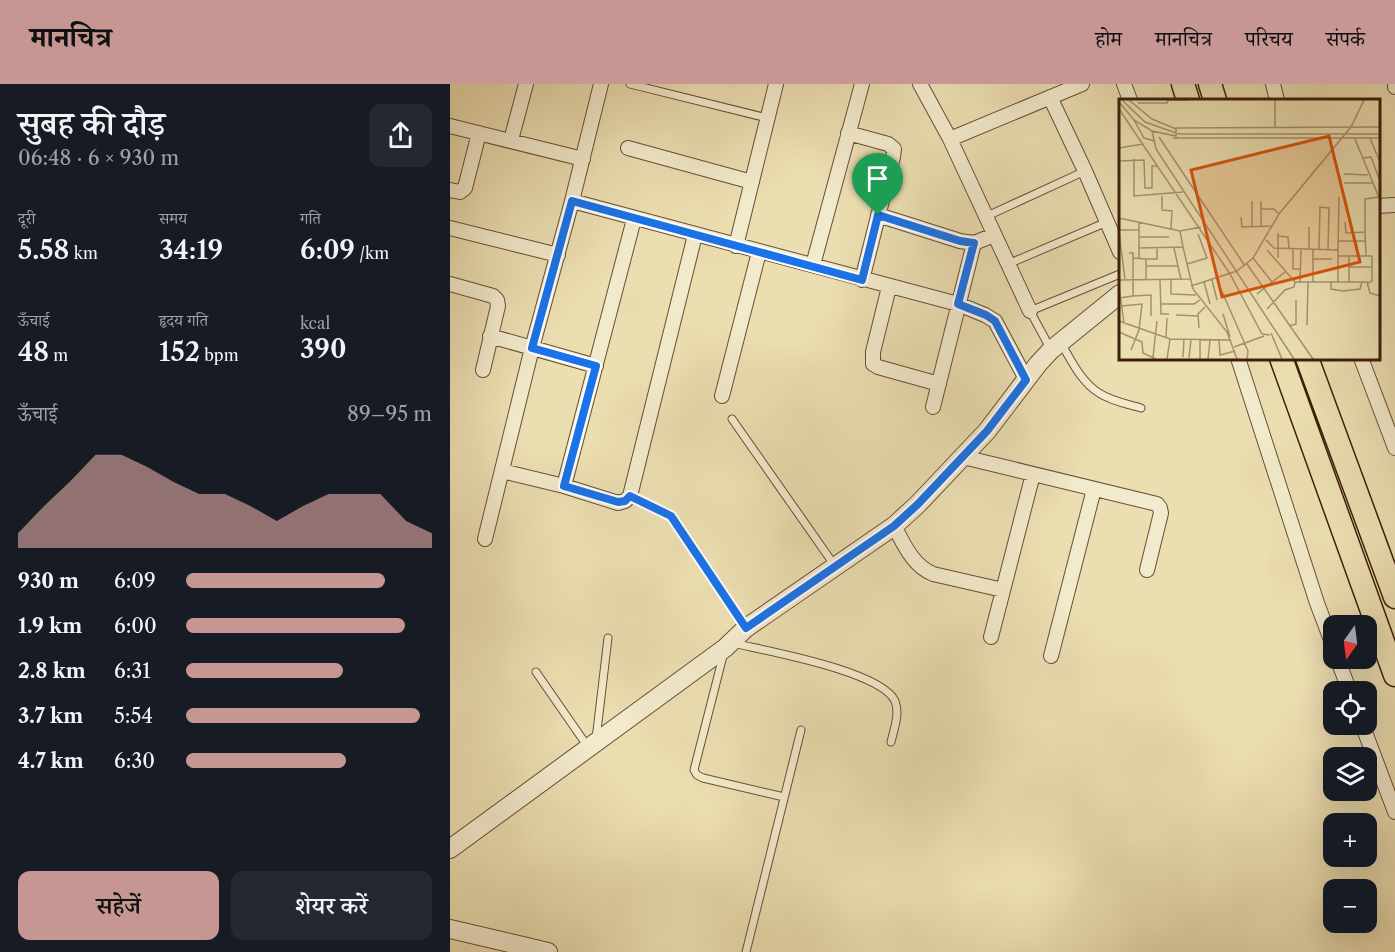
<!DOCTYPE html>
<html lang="hi">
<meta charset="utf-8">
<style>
:root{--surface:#171b24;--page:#242831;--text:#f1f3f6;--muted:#9ea1a6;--accent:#c59692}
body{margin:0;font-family:"Libre Caslon Text","Noto Serif Devanagari",serif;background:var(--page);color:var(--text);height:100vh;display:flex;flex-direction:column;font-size:22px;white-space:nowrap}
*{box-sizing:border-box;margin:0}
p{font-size:20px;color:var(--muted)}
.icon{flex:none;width:33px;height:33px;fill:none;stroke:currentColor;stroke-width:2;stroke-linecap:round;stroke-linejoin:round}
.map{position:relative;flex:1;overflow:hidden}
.details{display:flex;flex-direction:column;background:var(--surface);width:450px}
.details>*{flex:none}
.needle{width:39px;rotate:194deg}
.fabs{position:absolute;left:873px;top:531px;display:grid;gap:12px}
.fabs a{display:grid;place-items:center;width:54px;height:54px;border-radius:12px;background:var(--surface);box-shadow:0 6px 24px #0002;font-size:30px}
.pin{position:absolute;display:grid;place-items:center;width:51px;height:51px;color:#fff;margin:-62px -26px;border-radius:50% 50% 50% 0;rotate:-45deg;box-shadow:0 0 6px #0007}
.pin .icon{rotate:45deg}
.round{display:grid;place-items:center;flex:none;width:63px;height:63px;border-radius:12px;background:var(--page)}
.headline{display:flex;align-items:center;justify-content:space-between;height:102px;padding:0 18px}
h1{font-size:33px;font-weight:600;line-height:45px}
.figures{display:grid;grid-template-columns:repeat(3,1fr);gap:9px;height:102px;padding:6px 18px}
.figures div{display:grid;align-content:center}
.figures b{font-size:26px;font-weight:600}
.figures small{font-size:16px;font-weight:400}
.figures p{font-size:16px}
.chart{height:168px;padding:12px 18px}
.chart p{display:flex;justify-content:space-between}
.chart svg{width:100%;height:108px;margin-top:6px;fill:var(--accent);opacity:.7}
.action{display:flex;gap:12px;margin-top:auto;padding:12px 18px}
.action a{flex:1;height:69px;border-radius:12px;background:var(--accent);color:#111;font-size:24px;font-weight:600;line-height:69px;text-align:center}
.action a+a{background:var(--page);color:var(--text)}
ul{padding:0 18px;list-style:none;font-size:20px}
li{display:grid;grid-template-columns:96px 72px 1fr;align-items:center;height:45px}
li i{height:15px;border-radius:8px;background:var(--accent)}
header{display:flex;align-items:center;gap:36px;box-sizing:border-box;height:84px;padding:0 30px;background:var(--accent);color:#111}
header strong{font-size:28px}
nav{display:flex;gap:33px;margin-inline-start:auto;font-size:21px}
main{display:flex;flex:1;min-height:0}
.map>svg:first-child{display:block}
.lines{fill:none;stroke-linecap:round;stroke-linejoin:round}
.service-casing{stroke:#684e34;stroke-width:9}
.minor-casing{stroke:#684e34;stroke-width:16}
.tertiary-casing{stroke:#684e34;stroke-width:20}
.primary-casing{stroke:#3d1e0a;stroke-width:25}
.service{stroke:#f2eacc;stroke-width:7}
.minor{stroke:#f2eacc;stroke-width:14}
.tertiary{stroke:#f2eacc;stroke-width:18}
.primary{stroke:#ebdeb1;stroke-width:22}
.route-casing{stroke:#fff;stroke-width:12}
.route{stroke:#1a73e8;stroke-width:8}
.inset-road{fill:none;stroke:#a5916e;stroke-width:1.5}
.view{fill:#d7530c;fill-opacity:0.15;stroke:#d7530c;stroke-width:3}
.inset-edge{fill:none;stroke:#3d1e0a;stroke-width:3}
</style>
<header>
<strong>मानचित्र</strong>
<nav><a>होम</a><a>मानचित्र</a><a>परिचय</a><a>संपर्क</a></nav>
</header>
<main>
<section class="details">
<div class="headline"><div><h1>सुबह की दौड़</h1><p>06:48 · 6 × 930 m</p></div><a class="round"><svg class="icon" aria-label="share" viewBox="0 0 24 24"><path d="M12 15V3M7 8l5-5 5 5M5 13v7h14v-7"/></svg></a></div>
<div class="figures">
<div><p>दूरी</p><b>5.58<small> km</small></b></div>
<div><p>समय</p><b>34:19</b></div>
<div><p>गति</p><b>6:09<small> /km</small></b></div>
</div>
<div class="figures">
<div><p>ऊँचाई</p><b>48<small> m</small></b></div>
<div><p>हृदय गति</p><b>152<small> bpm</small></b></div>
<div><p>kcal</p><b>390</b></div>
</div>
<div class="chart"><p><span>ऊँचाई</span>89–95 m</p>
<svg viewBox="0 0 160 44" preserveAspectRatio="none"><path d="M0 44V38L10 27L20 17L30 6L40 6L50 11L60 17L70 22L80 22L90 27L100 33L110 27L120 22L130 22L140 22L150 33L160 38V44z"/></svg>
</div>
<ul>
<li><b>930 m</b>6:09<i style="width:81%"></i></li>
<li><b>1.9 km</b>6:00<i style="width:89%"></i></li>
<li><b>2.8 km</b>6:31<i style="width:64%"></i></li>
<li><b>3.7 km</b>5:54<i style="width:95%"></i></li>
<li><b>4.7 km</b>6:30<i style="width:65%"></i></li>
</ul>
<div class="action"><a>सहेजें</a><a>शेयर करें</a></div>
</section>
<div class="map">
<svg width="945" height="868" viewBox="0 0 945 868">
<rect width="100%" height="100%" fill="#ebdeb1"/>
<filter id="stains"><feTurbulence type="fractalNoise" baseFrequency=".00333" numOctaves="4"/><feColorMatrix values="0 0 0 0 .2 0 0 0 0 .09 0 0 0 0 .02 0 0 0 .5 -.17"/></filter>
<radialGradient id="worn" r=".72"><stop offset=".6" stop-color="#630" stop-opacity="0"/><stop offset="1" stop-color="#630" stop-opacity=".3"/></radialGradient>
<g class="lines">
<defs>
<path id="service" d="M180,0L317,34
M535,133L635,87
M558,180L657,138
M611,259C621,276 631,298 649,309C661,317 677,320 691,324
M600,264L580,227L670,190
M282,335L385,482
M180,412L221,432L296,544
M283,559C316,567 431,587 445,617C450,630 444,645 441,658
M273,572L244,686L247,691L253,694L334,713
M86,588L138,663
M146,655L158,554
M296,868L351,646"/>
<path id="minor" d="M151,0L122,117L508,220L535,231L545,237L576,295
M470,0L500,55L580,227
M674,0L680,16
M823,0L827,16
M945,0V3
M600,13L635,87L670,168
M0,42L133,75
M398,49L438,60L444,65L443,73L412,196
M500,55L632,0
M61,56L76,0
M178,64L302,98
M0,106L10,108L15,104L29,49
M928,122L945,121
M428,131L510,157L524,159L544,151
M184,135L114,402L168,419L175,417L180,412L245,151
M0,144L108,171
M286,162L326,0
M363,181L412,0
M0,200L43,212L47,216L48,222L33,286
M439,203L423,268V280L428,283L489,300
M40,252L146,282
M788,274L867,519L884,564
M911,274L945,364
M272,312L309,168
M483,323L524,159
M513,373L707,420L710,424L711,429L697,486
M52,387L114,402
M444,442C454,460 462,481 483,490L553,506
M35,455L82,264L122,117
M541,553L583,390
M601,572L644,405
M887,574L900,608
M912,640L945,728"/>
<path id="tertiary" d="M0,765L275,564L296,544L444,442L468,420L537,347L588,280L601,266L670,210
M0,845L98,868"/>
<path id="primary" d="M733,0L738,16
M760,0L765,16
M831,274L945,591
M857,274L945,513"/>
</defs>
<!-- service casing -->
<use href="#service" class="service-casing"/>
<!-- minor casing -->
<use href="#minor" class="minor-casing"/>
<!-- tertiary casing -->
<use href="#tertiary" class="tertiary-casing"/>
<!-- primary casing -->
<use href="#primary" class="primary-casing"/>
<!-- service -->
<use href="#service" class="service"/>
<!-- minor -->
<use href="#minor" class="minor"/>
<!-- tertiary -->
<use href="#tertiary" class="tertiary"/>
<!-- primary -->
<use href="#primary" class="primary"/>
</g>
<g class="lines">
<defs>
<path id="route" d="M122,117L412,196L428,131L510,157L524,159L508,220L536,231L545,237L576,296L537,347L468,420L444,442L296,544L221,432L180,412L175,417L168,418L114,402L146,282L82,264Z"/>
</defs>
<!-- route casing -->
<use href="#route" class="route-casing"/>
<!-- route -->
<use href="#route" class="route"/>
</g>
<!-- overview -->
<g transform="translate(669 15)">
<rect width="261" height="261" fill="#ebdeb1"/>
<path class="inset-road" d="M3,1L26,23L60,35H261M49,1H70M0,3L15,21L33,32L57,37V30L33,20L10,1M19,4H48L49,1M0,10L111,175L143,235L151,236M15,21L25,39L36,42M56,29L261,28M156,29V1M33,32L37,50L175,260M40,38L126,167M54,39H261M251,39L261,63M236,40L261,101M0,49L24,45M243,59L252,58L261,82M15,60V97L64,93M0,62L25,61L26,89H33V67H39M225,75L249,76M225,84H253M43,97V111L53,112L52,130M142,110H155L160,115M122,118L123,128L153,127M0,119L61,132L82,128M226,123L227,134L246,133L247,157M133,128V102M142,128V102M0,131H20V123M246,133V100L260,98M0,134L6,180M159,134V159M159,137L169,138L170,150M20,138H50M147,141L155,149L219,151V183M219,142H247M64,148L74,190L108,233L118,260M20,149L64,148L61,132M55,149L59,167M174,150V170H181M190,150V128M200,150L201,108L210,109L209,150M148,151L176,183H248L251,194L261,197M219,151L220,98M219,157H253V182L249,184M14,159L27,160V180M134,159L153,183M20,160V131M27,160H38V149M194,160H213M68,165L88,159L79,135M128,165L194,260M27,167H59L62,180M230,168H253M41,180L42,215H50M52,180V195L77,196M0,181L71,180M93,181L98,201M85,183L91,205M181,183L182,150M194,183V150M212,183V190L224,192L241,190L243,183M230,183V157M72,187L118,172L134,159L160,115L232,28L245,1M0,188L5,224M101,188L129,252L128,260M138,195L166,173M14,197L32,196V217M0,199L14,197V154H10M41,205H75L81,201M3,207L23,205L20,231L12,251M148,210L166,191L175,188L176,183M104,215L111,238M57,216L79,217M0,222L51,240L112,241M188,226L189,183M170,227L177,225V201M80,229L79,215L86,208M0,233L23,243L24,254L37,260M152,234L163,260M47,239L48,219M81,240V260M100,240L101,256L116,252M115,248L145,237M34,258L38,222M64,258L65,240M70,259L72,240M48,260L51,240M89,260L91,241"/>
<path class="view" d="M210,37L241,163L103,198L72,71Z"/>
<rect width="261" height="261" class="inset-edge"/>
</g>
<rect width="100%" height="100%" filter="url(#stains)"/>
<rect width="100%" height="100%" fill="url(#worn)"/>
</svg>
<div class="fabs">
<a><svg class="needle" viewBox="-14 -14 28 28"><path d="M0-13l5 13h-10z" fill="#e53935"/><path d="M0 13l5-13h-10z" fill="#9ea1a6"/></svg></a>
<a><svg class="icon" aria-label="locate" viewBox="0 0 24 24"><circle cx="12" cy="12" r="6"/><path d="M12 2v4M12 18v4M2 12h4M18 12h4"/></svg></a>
<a><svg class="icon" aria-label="layers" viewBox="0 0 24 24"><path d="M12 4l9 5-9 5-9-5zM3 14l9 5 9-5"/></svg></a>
<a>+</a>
<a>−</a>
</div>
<div class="pin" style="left:428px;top:131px;background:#1e9e55"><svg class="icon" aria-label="arrive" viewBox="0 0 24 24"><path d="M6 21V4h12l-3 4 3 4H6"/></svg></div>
</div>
</main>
